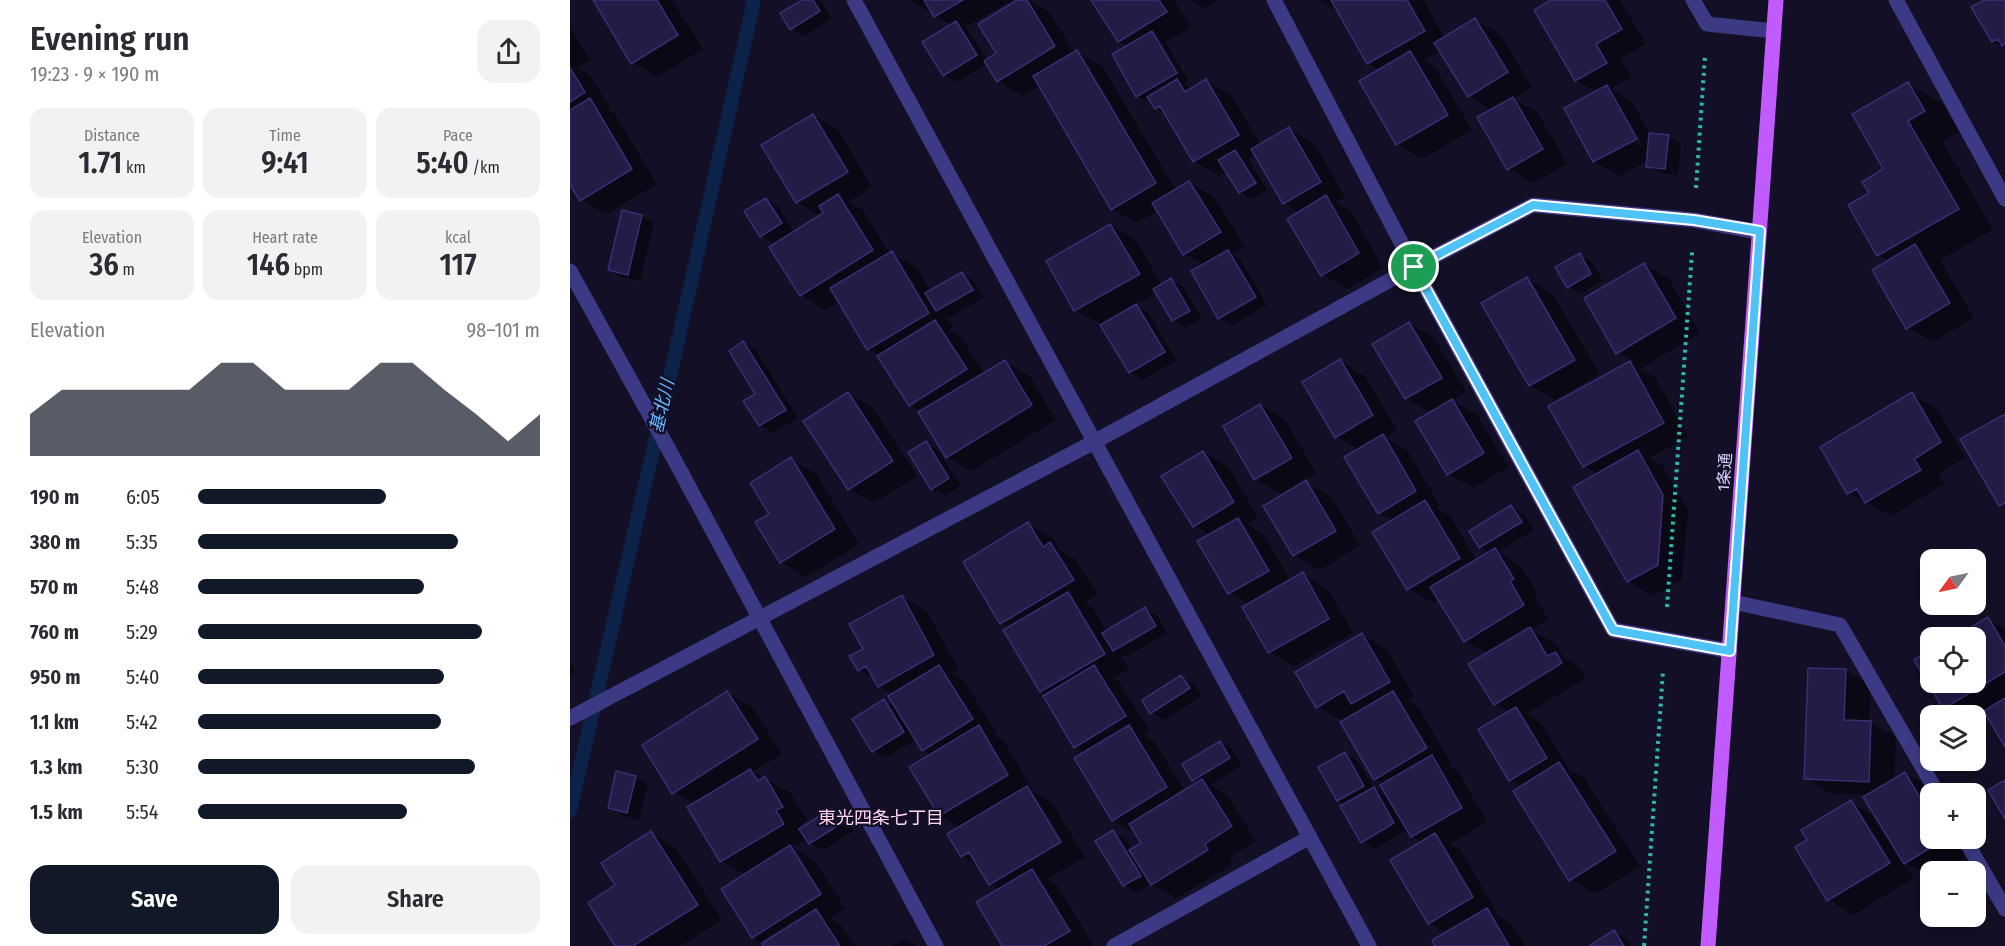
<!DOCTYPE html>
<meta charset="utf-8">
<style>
:root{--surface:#fff;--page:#f2f2f3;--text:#2b2b33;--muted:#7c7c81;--accent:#111827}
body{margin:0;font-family:"Fira Sans Condensed","Noto Sans JP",sans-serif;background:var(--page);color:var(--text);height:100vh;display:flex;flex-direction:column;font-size:22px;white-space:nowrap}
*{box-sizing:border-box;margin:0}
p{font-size:20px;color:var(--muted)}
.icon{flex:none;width:33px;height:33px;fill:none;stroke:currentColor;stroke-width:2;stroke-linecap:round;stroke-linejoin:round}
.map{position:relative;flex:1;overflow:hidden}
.side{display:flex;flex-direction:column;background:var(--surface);width:570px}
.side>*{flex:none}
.needle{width:39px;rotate:237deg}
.tools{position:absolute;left:1350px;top:549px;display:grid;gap:12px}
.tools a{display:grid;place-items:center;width:66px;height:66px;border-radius:12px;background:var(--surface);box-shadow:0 3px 15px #0003;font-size:30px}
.pin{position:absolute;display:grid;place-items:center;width:51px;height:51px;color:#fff;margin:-26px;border:3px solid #fff;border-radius:50%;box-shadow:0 2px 6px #0007}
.round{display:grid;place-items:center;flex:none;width:63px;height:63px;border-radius:18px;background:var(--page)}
.summary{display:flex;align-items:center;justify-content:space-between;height:102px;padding:0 30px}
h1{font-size:33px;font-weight:600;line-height:45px}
.figures{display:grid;grid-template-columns:repeat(3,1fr);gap:9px;height:102px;padding:6px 30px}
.figures div{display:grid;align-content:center;border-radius:15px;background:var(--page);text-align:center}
.figures b{font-size:30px;font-weight:600}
.figures small{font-size:16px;font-weight:400}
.figures p{font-size:16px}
.chart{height:168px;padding:12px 30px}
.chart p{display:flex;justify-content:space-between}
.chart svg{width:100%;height:108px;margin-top:6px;fill:var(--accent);opacity:.7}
.action{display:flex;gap:12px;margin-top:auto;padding:12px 30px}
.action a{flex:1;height:69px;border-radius:18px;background:var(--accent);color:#fff;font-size:24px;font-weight:600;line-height:69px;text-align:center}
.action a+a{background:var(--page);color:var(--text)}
ul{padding:0 30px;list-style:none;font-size:20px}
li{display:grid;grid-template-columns:96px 72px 1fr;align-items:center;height:45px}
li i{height:15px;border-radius:8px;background:var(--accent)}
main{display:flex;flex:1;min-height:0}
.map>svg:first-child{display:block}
.shadow{fill:#0007;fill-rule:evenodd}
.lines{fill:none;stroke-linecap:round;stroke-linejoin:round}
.stream{stroke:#0c2248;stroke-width:14}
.building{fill:#241b47;stroke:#3b2d73;stroke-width:1.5}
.path{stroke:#2fb8b0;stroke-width:4;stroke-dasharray:3 4.5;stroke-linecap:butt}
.minor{stroke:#3d3a85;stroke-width:15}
.major{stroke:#c25bff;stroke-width:15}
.route-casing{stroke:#fff;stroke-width:12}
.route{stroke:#4fc3f7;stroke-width:8}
.labels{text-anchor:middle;stroke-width:5;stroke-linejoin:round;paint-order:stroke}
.street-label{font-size:16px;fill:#d9d4ff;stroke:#130f26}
.water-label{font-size:18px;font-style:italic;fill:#62b6ff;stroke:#130f26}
.neighbourhood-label{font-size:18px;fill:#ffd6f0;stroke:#130f26}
</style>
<main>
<section class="side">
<div class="summary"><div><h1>Evening run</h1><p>19:23 · 9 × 190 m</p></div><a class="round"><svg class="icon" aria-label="share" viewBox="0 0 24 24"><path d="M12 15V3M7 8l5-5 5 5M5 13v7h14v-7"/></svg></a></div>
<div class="figures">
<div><p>Distance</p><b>1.71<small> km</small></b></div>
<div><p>Time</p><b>9:41</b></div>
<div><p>Pace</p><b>5:40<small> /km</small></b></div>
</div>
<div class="figures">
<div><p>Elevation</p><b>36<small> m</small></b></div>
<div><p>Heart rate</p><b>146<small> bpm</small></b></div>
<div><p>kcal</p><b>117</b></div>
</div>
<div class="chart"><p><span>Elevation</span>98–101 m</p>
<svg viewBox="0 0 160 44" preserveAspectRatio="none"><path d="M0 44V27L10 17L20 17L30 17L40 17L50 17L60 6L70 6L80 17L90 17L100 17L110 6L120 6L130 17L140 27L150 38L160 27V44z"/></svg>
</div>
<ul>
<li><b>190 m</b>6:05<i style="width:55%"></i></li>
<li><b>380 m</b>5:35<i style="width:76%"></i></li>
<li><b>570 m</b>5:48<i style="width:66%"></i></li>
<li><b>760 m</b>5:29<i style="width:83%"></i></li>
<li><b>950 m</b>5:40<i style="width:72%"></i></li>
<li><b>1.1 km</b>5:42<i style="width:71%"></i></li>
<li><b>1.3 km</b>5:30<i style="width:81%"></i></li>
<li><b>1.5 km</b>5:54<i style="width:61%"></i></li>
</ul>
<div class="action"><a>Save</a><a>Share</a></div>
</section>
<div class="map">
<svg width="1435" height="946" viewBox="0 0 1435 946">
<rect width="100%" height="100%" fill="#130f26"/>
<!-- shadow -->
<path class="shadow" d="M25,0H102L133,49L87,77L62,62Z
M235,0H246L253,4L262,19L234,36L221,29Z
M339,0H443L395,27L398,30L417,60L428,53L450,0H459L479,12L505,53L507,52L532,66L606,190L619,182L644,197L675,247L662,254L670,259L697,305L662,325L649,318L634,265L614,254L588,211L567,223L542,209L470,85L453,96L428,81L417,64L387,82L374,75L381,25L365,16L362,11L360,12Z
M523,0H604L621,27L596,42L618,81L613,84L622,89L636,81L661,95L691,145L719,129L744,143L775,197L765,202L781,211L813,268L777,289L752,274L730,213L714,203L685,154L678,158L697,190L682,199L670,192L657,171L649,176L624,161L596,114L586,108L582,102L580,103L567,96L558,47L549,41Z
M621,0H650L635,8Z
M748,0H853L875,39L905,20L930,34L962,87L943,99L968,113L997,164L963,183L938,169L922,110L899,96L871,51L853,60L865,67L902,130L852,159L827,144L810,70L798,63L768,11Z
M984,0H1050L1076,44L1050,58L1062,77L1041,89L1062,101L1080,134L1098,136L1111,143L1108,175L1090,173L1077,166L1078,160L1049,176L1024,161L1027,92L1006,80ZM1047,106H1050L1072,145L1069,146Z
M1416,0H1435V48L1423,41Z
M0,27L20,60L8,68L19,74L40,107L36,109L45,114L87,184L36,214L11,200L0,182Z
M1338,83L1373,104L1389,132L1372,141L1423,230L1370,260L1404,318L1363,342L1338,328L1319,261L1308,255L1301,194L1315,170Z
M243,115L268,130L302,187L278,202L293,210L320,254L347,267L361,292L392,273L404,281L414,297L380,318L375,315L383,327L379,330L390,336L415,374L435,362L460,376L486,420L402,471L377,457L352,412L340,405L310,356L298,349L269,301L256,310L231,295L206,244L191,236L196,199L209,207L224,233L251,216L227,202Z
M71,216L84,224L70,281L52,277L40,269Z
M540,225L566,240L592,285L601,280L613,287L632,318L616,328L603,320L587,292L565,305L579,313L606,360L573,380L560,372L531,324L506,310Z
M1010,255L1022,262L1033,281L1011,294L998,287Z
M1074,265L1099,279L1130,333L1070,369L1085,377L1118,437L1080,458L1093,466L1118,510L1112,580L1083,596L1058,581L1028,474L1014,466L980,406L1063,361L1048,353Z
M957,278L982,293L1030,374L985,400L960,385Z
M839,323L864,338L896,392L882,401L907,415L938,467L903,488L878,474L862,413L836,398Z
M173,343L186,350L228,418L203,433L190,425L175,401L187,395Z
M770,361L795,376L827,430L815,437L838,451L870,506L866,508L880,516L907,561L920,553L911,547L901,531L941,507L954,514L964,530L928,552L950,565L968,594L964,596L978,619L961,630L985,643L994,658L1011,668L1016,678L956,714L971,723L999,769L1014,778L1070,866L1026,894L1001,880L952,787L941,780L910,730L939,712L925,704L918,654L895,641L870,600L863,603L838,589L823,521L809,513L789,450L766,437Z
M278,394L303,408L347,476L304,503L279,489Z
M1342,394L1367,409L1395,457L1368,474L1375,484L1321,516L1278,493Z
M690,405L715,420L746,473L733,481L761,496L790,545L750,570L724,555L713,495L685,479L655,426Z
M356,443L368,450L391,486L375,496L362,489Z
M633,452L658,467L688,517L676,524L693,534L721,581L733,574L758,589L783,633L724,666L699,652L680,605L659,593L640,535L624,526L594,477Z
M221,459L246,474L289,544L236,577L211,562L201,514Z
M458,524L483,538L490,550L505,559L528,594L514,603L523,608L537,632L575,609L588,616L597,633L556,657L549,653L559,669L543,678L549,682L580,731L574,735L584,741L615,791L628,783L623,780L650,742L663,750L672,765L640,785L657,795L686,841L659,858L663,864L607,898L581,884L567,893L554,885L543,832L556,839L562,850L573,843L566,834L543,820L515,753L505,747L478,695L471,691L439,627L431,623Z
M332,597L357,612L389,670L382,674L394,681L427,734L424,736L434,741L462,789L461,790L482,803L515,857L477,879L487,885L524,946H434L429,889L420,884L409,866L392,856L391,828L370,815L362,755L353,750L347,739L315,758L303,751L314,701L328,709L324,694L309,686L306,680L289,670L295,649Z
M1418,618L1435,629V744L1416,712L1406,718V716H1387L1374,708L1346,660L1360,652V682H1406V638Z
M792,635L817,650L844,696L837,701L848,707L881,763L877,765L888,771L917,822L880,844L890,849L927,912L924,914L942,924L955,946H867L877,933L859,923L852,842L842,836L838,829L805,849L792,841L776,805L768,800L775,753L788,761L804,789L820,798L814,784L805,779L774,722L747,706Z
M0,663L5,672L0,675Z
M1276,671L1301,685L1299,722L1326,737L1324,780L1335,773L1360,788V838H1390L1399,854L1370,872H1360V877L1334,863L1344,878L1283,915L1258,900L1239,841L1281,802L1306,816L1299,795L1260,793L1235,778Z
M611,677L624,684L632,696L594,720L581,712Z
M157,693L182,707L212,754L183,772L220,792L237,821L230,825L232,829L262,809L275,817L284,831L253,850L240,843L237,839L222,848L245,861L275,908L260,918L271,925L285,946H195L183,937L176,875L151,861L124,804L104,792Z
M66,777L78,785L69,820L52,815L39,808Z
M81,833L106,848L152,920L110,946H47V886Z
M1044,932L1057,939L1061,946H1021Z
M334,939L347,946H323Z"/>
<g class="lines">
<!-- stream -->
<path class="stream" d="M0,811L99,381L184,0"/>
</g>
<!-- building -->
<path class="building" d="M23,0H87L108,35L61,64Z
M232,0H243L250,11L220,30L210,13Z
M354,0H393L364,17Z
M447,0H457L485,46L427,82L414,61L426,53L408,24Z
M521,0H589L597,12L548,42Z
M761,0H837L855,31L797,64Z
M981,0H1035L1052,29L1026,44L1037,63L1005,81L964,10Z
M1414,0H1435V44L1432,46L1428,39L1422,42L1401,7Z
M905,18L938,72L898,97L864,43Z
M386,21L407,55L373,76L352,42Z
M582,31L607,73L566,97L542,54Z
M507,50L586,183L541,210L463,76Z
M840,51L878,115L826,145L789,81Z
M0,68L15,92L0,102Z
M607,79L615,92L636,79L669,135L623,162L590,106L585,109L577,97Z
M1338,82L1355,111L1338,121L1389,209L1307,256L1278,205L1299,193L1292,182L1313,169L1282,114Z
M1037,85L1067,139L1023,162L994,108Z
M943,97L973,149L937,170L907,117Z
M20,98L62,169L10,201L0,185V110Z
M243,114L278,172L226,203L191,145Z
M719,127L751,182L713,204L681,149Z
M1079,133L1099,135L1095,169L1076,167Z
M665,150L686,183L669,193L648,160Z
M619,181L651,232L613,255L582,203Z
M268,194L303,250L230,296L199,247L253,213L249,206Z
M756,195L789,253L751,276L717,219Z
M196,198L212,223L190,237L174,211Z
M52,210L72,215L58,275L38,270Z
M540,224L570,274L504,311L476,261Z
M1345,244L1380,303L1336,329L1302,270Z
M658,250L686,297L648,319L621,271Z
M322,251L359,313L297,350L260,288Z
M1010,253L1021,274L997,288L985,267Z
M1074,263L1106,318L1046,354L1014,298Z
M392,272L403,290L366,311L355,293Z
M957,277L1005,360L959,386L911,303Z
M601,278L620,311L602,321L583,289Z
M566,304L595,352L559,373L530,325Z
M365,320L397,369L339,406L307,356Z
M839,322L872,378L835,399L802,344Z
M173,341L216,410L189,426L173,401L185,394L159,351Z
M770,359L803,415L765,438L732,382Z
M435,360L462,405L376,458L348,412Z
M1060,361L1094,423L1013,467L978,406Z
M278,392L323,461L278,490L233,421Z
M1342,392L1371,442L1344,459L1351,470L1295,503L1287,489L1277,494L1250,447Z
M882,399L914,453L877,475L845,421Z
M690,404L722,458L684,480L653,426Z
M1435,414V503L1429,506L1390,439Z
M813,434L846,491L808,514L774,457Z
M356,441L379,478L361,490L338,452Z
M1068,450L1093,495L1088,565L1057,582L1003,487Z
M633,451L664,502L623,527L591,476Z
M221,457L265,529L210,563L185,522L199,514L180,483Z
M736,480L766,531L723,556L693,506Z
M855,500L890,558L837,590L802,532Z
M941,505L952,522L909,548L899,531Z
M668,518L699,571L658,594L627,541Z
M458,522L473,547L480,542L504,580L430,624L393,562Z
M925,548L944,579L940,581L954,605L894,642L860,587Z
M733,572L759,619L698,653L672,607Z
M498,592L535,654L470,692L433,630Z
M332,595L364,655L308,687L296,666L288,671L279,656L293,649L279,624Z
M575,607L586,626L543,651L532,633Z
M1418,617L1435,646V672L1373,709L1344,660L1360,650V682H1406V638H1382Z
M960,627L977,656L986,652L992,663L924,705L898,664Z
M792,633L820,682L781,704L774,691L746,708L725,672Z
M369,665L403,719L352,751L318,696Z
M524,665L556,716L504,748L473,696Z
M1238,668L1276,669L1274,720L1301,721L1299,782L1234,779Z
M611,675L620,688L580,714L572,700Z
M157,691L188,739L102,794L72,745Z
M823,691L857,748L804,780L770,722Z
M1435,698V747L1414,711Z
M314,699L334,732L302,752L282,719Z
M946,707L977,758L939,781L908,729Z
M409,725L438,775L369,816L339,767Z
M559,725L597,787L542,821L504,758Z
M650,741L660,758L622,781L612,764Z
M775,752L794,786L767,801L748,767Z
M862,755L892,808L841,837L810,785Z
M989,762L1046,851L999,881L943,791Z
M180,769L188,781L195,776L213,807L206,810L214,824L150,862L117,807Z
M46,771L66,776L57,813L38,808Z
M1335,772L1360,815V838L1375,839L1334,864L1293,797Z
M632,779L662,826L635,844L638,850L581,885L559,850L571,843L559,824Z
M1435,780V819L1418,790Z
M457,786L491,842L419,885L399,852L391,857L377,834Z
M804,787L824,823L791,843L770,806Z
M1281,800L1320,863L1257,901L1225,847L1237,840L1231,830Z
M262,808L272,823L239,844L229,829Z
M543,830L571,876L553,886L525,841Z
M81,831L128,905L63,946H45L18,903L45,885L31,863Z
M865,833L903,897L858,924L820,860Z
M220,845L251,894L182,938L151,889Z
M462,869L500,931L474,946H432L406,902Z
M917,908L939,946H865L862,940Z
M246,909L270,946H193L192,943Z
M1044,930L1054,946H1019Z"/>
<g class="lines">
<!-- path -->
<path class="path" d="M1126,188L1135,55
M1097,607L1122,252
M1074,946L1093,671"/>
<!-- minor -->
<path class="minor" d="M284,0L799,946
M704,0L844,267L1043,630L1160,651
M1123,0L1137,24L1204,31
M1326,0L1435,199
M0,271L104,459L366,946
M1163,602L1270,625L1368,794
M0,718L524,442L844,267L963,205L1124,220L1189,232
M1394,838L1435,909
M544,946L740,837"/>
<!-- major -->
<path class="major" d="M1138,946L1206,0"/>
</g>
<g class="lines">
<defs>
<path id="route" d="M963,205L1124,220L1190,231L1160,651L1043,630L844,267Z"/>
</defs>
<!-- route casing -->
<use href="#route" class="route-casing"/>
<!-- route -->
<use href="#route" class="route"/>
</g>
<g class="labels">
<!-- street labels -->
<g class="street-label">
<text transform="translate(1154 472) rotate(-86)" y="6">1条通</text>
</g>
<!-- water labels -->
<g class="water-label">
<text transform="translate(92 406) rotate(-77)" y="6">基北川</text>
</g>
<!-- neighbourhood labels -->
<g class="neighbourhood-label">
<text x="311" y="824">東光四条七丁目</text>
</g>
</g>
</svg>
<div class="tools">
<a><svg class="needle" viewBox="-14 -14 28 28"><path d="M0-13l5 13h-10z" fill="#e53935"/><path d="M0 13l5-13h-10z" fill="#7c7c81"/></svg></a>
<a><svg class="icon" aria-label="locate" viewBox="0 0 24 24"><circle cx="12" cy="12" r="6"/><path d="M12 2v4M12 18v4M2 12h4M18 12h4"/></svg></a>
<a><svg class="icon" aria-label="layers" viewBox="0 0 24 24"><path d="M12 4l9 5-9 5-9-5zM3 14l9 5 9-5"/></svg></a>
<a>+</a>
<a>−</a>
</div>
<div class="pin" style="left:844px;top:267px;background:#1e9e55"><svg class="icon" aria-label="arrive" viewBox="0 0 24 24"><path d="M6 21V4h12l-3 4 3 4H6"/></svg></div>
</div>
</main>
